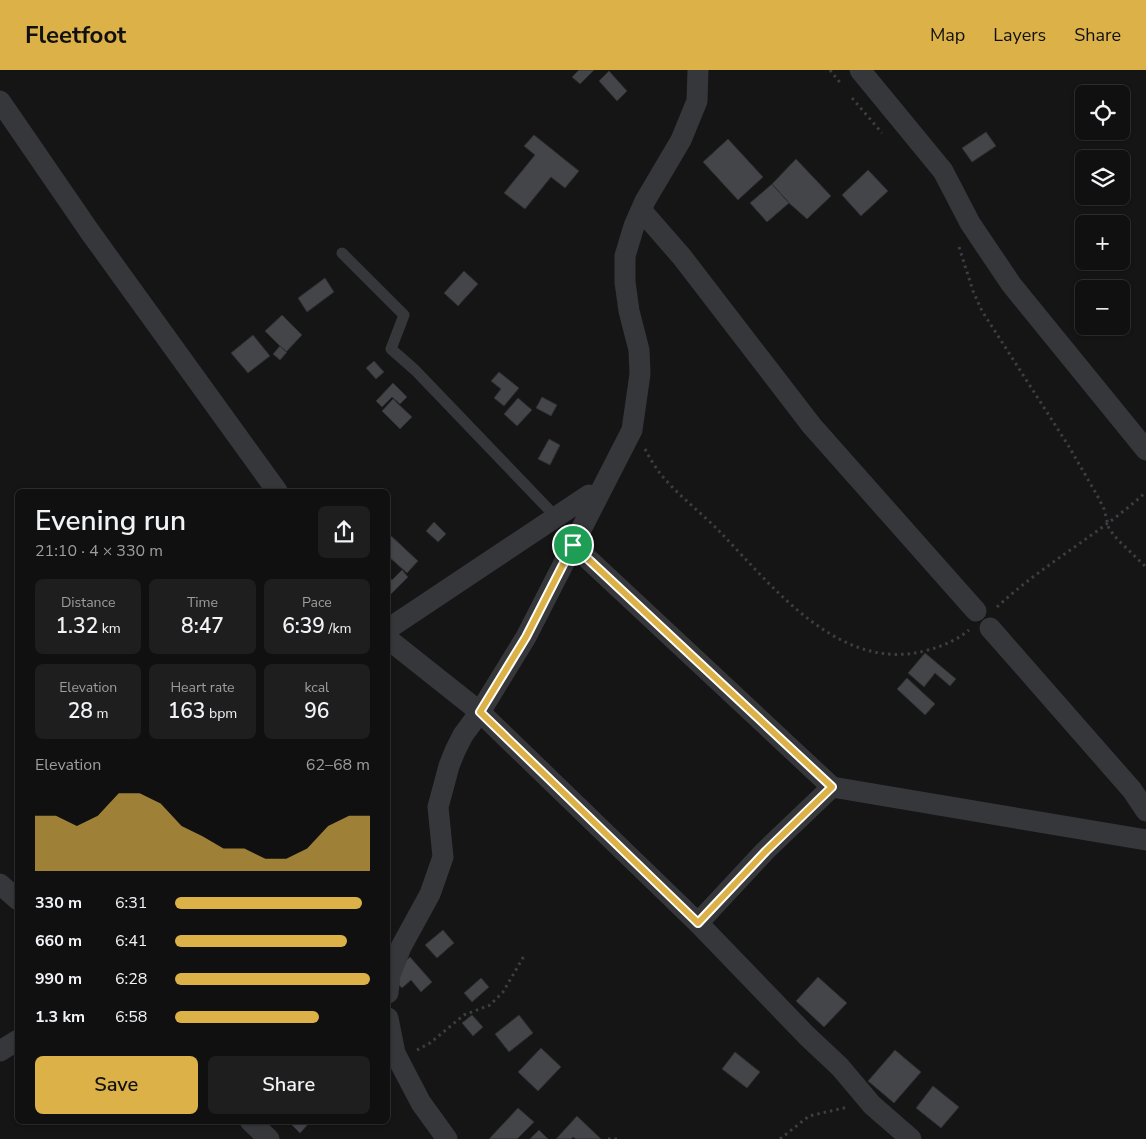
<!DOCTYPE html>
<meta charset="utf-8">
<style>
:root{--surface:#101010;--page:#1e1e1e;--text:#f1f3f6;--muted:#9c9d9f;--line:#303030;--accent:#dbb148}
body{margin:0;font-family:"Nunito Sans",sans-serif;background:var(--page);color:var(--text);height:100vh;display:flex;flex-direction:column;font-size:19px;white-space:nowrap}
*{box-sizing:border-box;margin:0}
p{font-size:16px;color:var(--muted)}
.icon{flex:none;width:28px;height:28px;fill:none;stroke:currentColor;stroke-width:2;stroke-linecap:round;stroke-linejoin:round}
.map{position:relative;flex:1;overflow:hidden}
.side{position:absolute;left:15px;top:419px;width:375px;height:635px;display:flex;flex-direction:column;background:var(--surface);border-radius:8px;box-shadow:0 1px 4px #0004,0 0 0 1px var(--line)}
.side>*{flex:none}
.fabs{position:absolute;left:1075px;top:15px;display:grid;gap:10px}
.fabs a{display:grid;place-items:center;width:55px;height:55px;border-radius:8px;background:var(--surface);box-shadow:0 1px 4px #0004,0 0 0 1px var(--line);font-size:25px}
.pin{position:absolute;display:grid;place-items:center;width:42px;height:42px;color:#fff;margin:-21px;border:2px solid #fff;border-radius:50%;box-shadow:0 1px 5px #0007}
.round{display:grid;place-items:center;flex:none;width:52px;height:52px;border-radius:8px;background:var(--page)}
.headline{display:flex;align-items:center;justify-content:space-between;height:85px;padding:0 20px}
h1{font-size:28px;font-weight:600;line-height:38px}
.metrics{display:grid;grid-template-columns:repeat(3,1fr);gap:8px;height:85px;padding:5px 20px}
.metrics div{display:grid;align-content:center;border-radius:8px;background:var(--page);text-align:center}
.metrics b{font-size:21px;font-weight:600}
.metrics small{font-size:14px;font-weight:400}
.metrics p{font-size:14px}
.chart{height:140px;padding:10px 20px}
.chart p{display:flex;justify-content:space-between}
.chart svg{width:100%;height:90px;margin-top:5px;fill:var(--accent);opacity:.7}
.primary-button{display:flex;gap:10px;margin-top:auto;padding:10px 20px}
.primary-button a{flex:1;height:58px;border-radius:8px;background:var(--accent);color:#111;font-size:20px;font-weight:600;line-height:58px;text-align:center}
.primary-button a+a{background:var(--page);color:var(--text)}
ul{padding:0 20px;list-style:none;font-size:16px}
li{display:grid;grid-template-columns:80px 60px 1fr;align-items:center;height:38px}
li i{height:12px;border-radius:6px;background:var(--accent)}
header{display:flex;align-items:center;gap:30px;box-sizing:border-box;height:70px;padding:0 25px;background:var(--accent);color:#111}
header strong{font-size:24px}
nav{display:flex;gap:28px;margin-inline-start:auto;font-size:18px}
.map>svg:first-child{display:block}
.building{fill:#444549;stroke:#2f2f32}
.lines{fill:none;stroke-linecap:round;stroke-linejoin:round}
.path{stroke:#3d3e42;stroke-width:3;stroke-dasharray:2.5 4;stroke-linecap:butt}
.service{stroke:#36373b;stroke-width:11}
.minor{stroke:#36373b;stroke-width:21}
.route-casing{stroke:#fff;stroke-width:10}
.route{stroke:#dbb148;stroke-width:6}
</style>
<header>
<strong>Fleetfoot</strong>
<nav><a>Map</a><a>Layers</a><a>Share</a></nav>
</header>
<div class="map">
<svg width="1146" height="1069" viewBox="0 0 1146 1069">
<rect width="100%" height="100%" fill="#151516"/>
<!-- building -->
<path class="building" d="M579,0H594L580,14L572,7Z
M609,1L627,21L617,31L599,11Z
M986,62L996,76L972,92L962,78Z
M534,65L579,101L565,118L551,107L525,139L504,123L535,85L524,76Z
M728,69L763,107L738,130L703,92Z
M796,89L831,126L807,149L789,133L772,114Z
M868,100L888,121L861,146L842,125Z
M772,114L789,133L767,152L750,133Z
M464,201L478,214L458,236L444,223Z
M325,208L334,222L307,242L298,228Z
M282,245L302,265L286,282L265,261Z
M253,265L270,286L248,303L231,283Z
M280,276L287,282L280,290L273,284Z
M374,291L384,302L376,309L366,298Z
M499,302L519,318L504,336L494,328L501,319L491,311Z
M393,313L407,327L400,334L392,327L382,337L376,331Z
M542,327L557,335L551,346L536,338Z
M518,328L532,340L517,356L504,344Z
M393,329L412,347L400,359L382,341Z
M549,369L560,375L550,395L538,389Z
M434,452L446,464L438,472L426,461Z
M388,463L418,491L407,503L388,486Z
M402,500L408,507L391,524L388,521V505L392,510Z
M925,583L956,609L950,616L935,603L924,617L908,603Z
M907,608L935,634L925,645L897,619Z
M443,860L454,873L437,888L425,875Z
M410,887L432,912L421,922L411,910L402,918L390,905Z
M818,907L847,933L824,957L796,931Z
M481,908L489,917L472,932L464,923Z
M472,945L483,957L473,966L462,953Z
M519,945L533,963L509,982L495,964Z
M541,978L561,997L538,1021L518,1002Z
M895,980L921,1002L894,1033L868,1011Z
M735,982L760,1002L747,1018L722,999Z
M933,1016L959,1037L941,1058L916,1038Z
M518,1038L534,1052L517,1069H489Z
M577,1046L601,1069H576L573,1067L571,1069H556Z
M288,1051H311L300,1063Z
M539,1060L548,1069H530Z"/>
<g class="lines">
<!-- path -->
<path class="path" d="M830,0L842,15
M852,28L882,63
M959,177L973,221L982,241L1068,375L1097,425L1104,439L1109,459L1118,470L1146,497
M645,379C649,387 654,395 659,402C676,424 702,443 721,463C774,518 841,605 928,580C943,576 957,570 969,560
M997,537C1043,494 1100,464 1146,422
M417,980L430,973L464,945L490,935L503,922L524,886
M608,1069H618
M780,1069L809,1046L848,1037"/>
<!-- service -->
<path class="service" d="M342,183L404,245L391,279L415,300L556,447"/>
<!-- minor -->
<path class="minor" d="M860,0L943,101L970,153L1011,214L1146,380
M0,31L90,162L277,421
M641,140L682,187L812,356L976,541
M573,475L832,717
M990,558L1132,720L1146,741
M388,559L589,425
M388,569L480,642L698,853
M0,814L18,830
M388,923L390,905L401,877L430,824L443,787L438,737L449,696L455,681L463,665L480,642L526,567L632,360L640,304L639,280L629,241L625,212V186L634,156L645,131L681,70L697,31L698,0
M388,948L395,983L399,991L421,1033L447,1069
M0,981L18,970
M250,1051L269,1069
M911,1069L872,1035L840,997L807,966L698,853L765,781L832,717L1146,770"/>
</g>
<g class="lines">
<defs>
<path id="route" d="M573,475L832,717L766,781L698,853L480,642L526,567Z"/>
</defs>
<!-- route casing -->
<use href="#route" class="route-casing"/>
<!-- route -->
<use href="#route" class="route"/>
</g>
</svg>
<div class="fabs">
<a><svg class="icon" aria-label="locate" viewBox="0 0 24 24"><circle cx="12" cy="12" r="6"/><path d="M12 2v4M12 18v4M2 12h4M18 12h4"/></svg></a>
<a><svg class="icon" aria-label="layers" viewBox="0 0 24 24"><path d="M12 4l9 5-9 5-9-5zM3 14l9 5 9-5"/></svg></a>
<a>+</a>
<a>−</a>
</div>
<div class="pin" style="left:573px;top:475px;background:#1e9e55"><svg class="icon" aria-label="arrive" viewBox="0 0 24 24"><path d="M6 21V4h12l-3 4 3 4H6"/></svg></div>
<section class="side">
<div class="headline"><div><h1>Evening run</h1><p>21:10 · 4 × 330 m</p></div><a class="round"><svg class="icon" aria-label="share" viewBox="0 0 24 24"><path d="M12 15V3M7 8l5-5 5 5M5 13v7h14v-7"/></svg></a></div>
<div class="metrics">
<div><p>Distance</p><b>1.32<small> km</small></b></div>
<div><p>Time</p><b>8:47</b></div>
<div><p>Pace</p><b>6:39<small> /km</small></b></div>
</div>
<div class="metrics">
<div><p>Elevation</p><b>28<small> m</small></b></div>
<div><p>Heart rate</p><b>163<small> bpm</small></b></div>
<div><p>kcal</p><b>96</b></div>
</div>
<div class="chart"><p><span>Elevation</span>62–68 m</p>
<svg viewBox="0 0 160 44" preserveAspectRatio="none"><path d="M0 44V17L10 17L20 22L30 17L40 6L50 6L60 11L70 22L80 27L90 33L100 33L110 38L120 38L130 33L140 22L150 17L160 17V44z"/></svg>
</div>
<ul>
<li><b>330 m</b>6:31<i style="width:96%"></i></li>
<li><b>660 m</b>6:41<i style="width:88%"></i></li>
<li><b>990 m</b>6:28<i style="width:100%"></i></li>
<li><b>1.3 km</b>6:58<i style="width:74%"></i></li>
</ul>
<div class="primary-button"><a>Save</a><a>Share</a></div>
</section>
</div>
